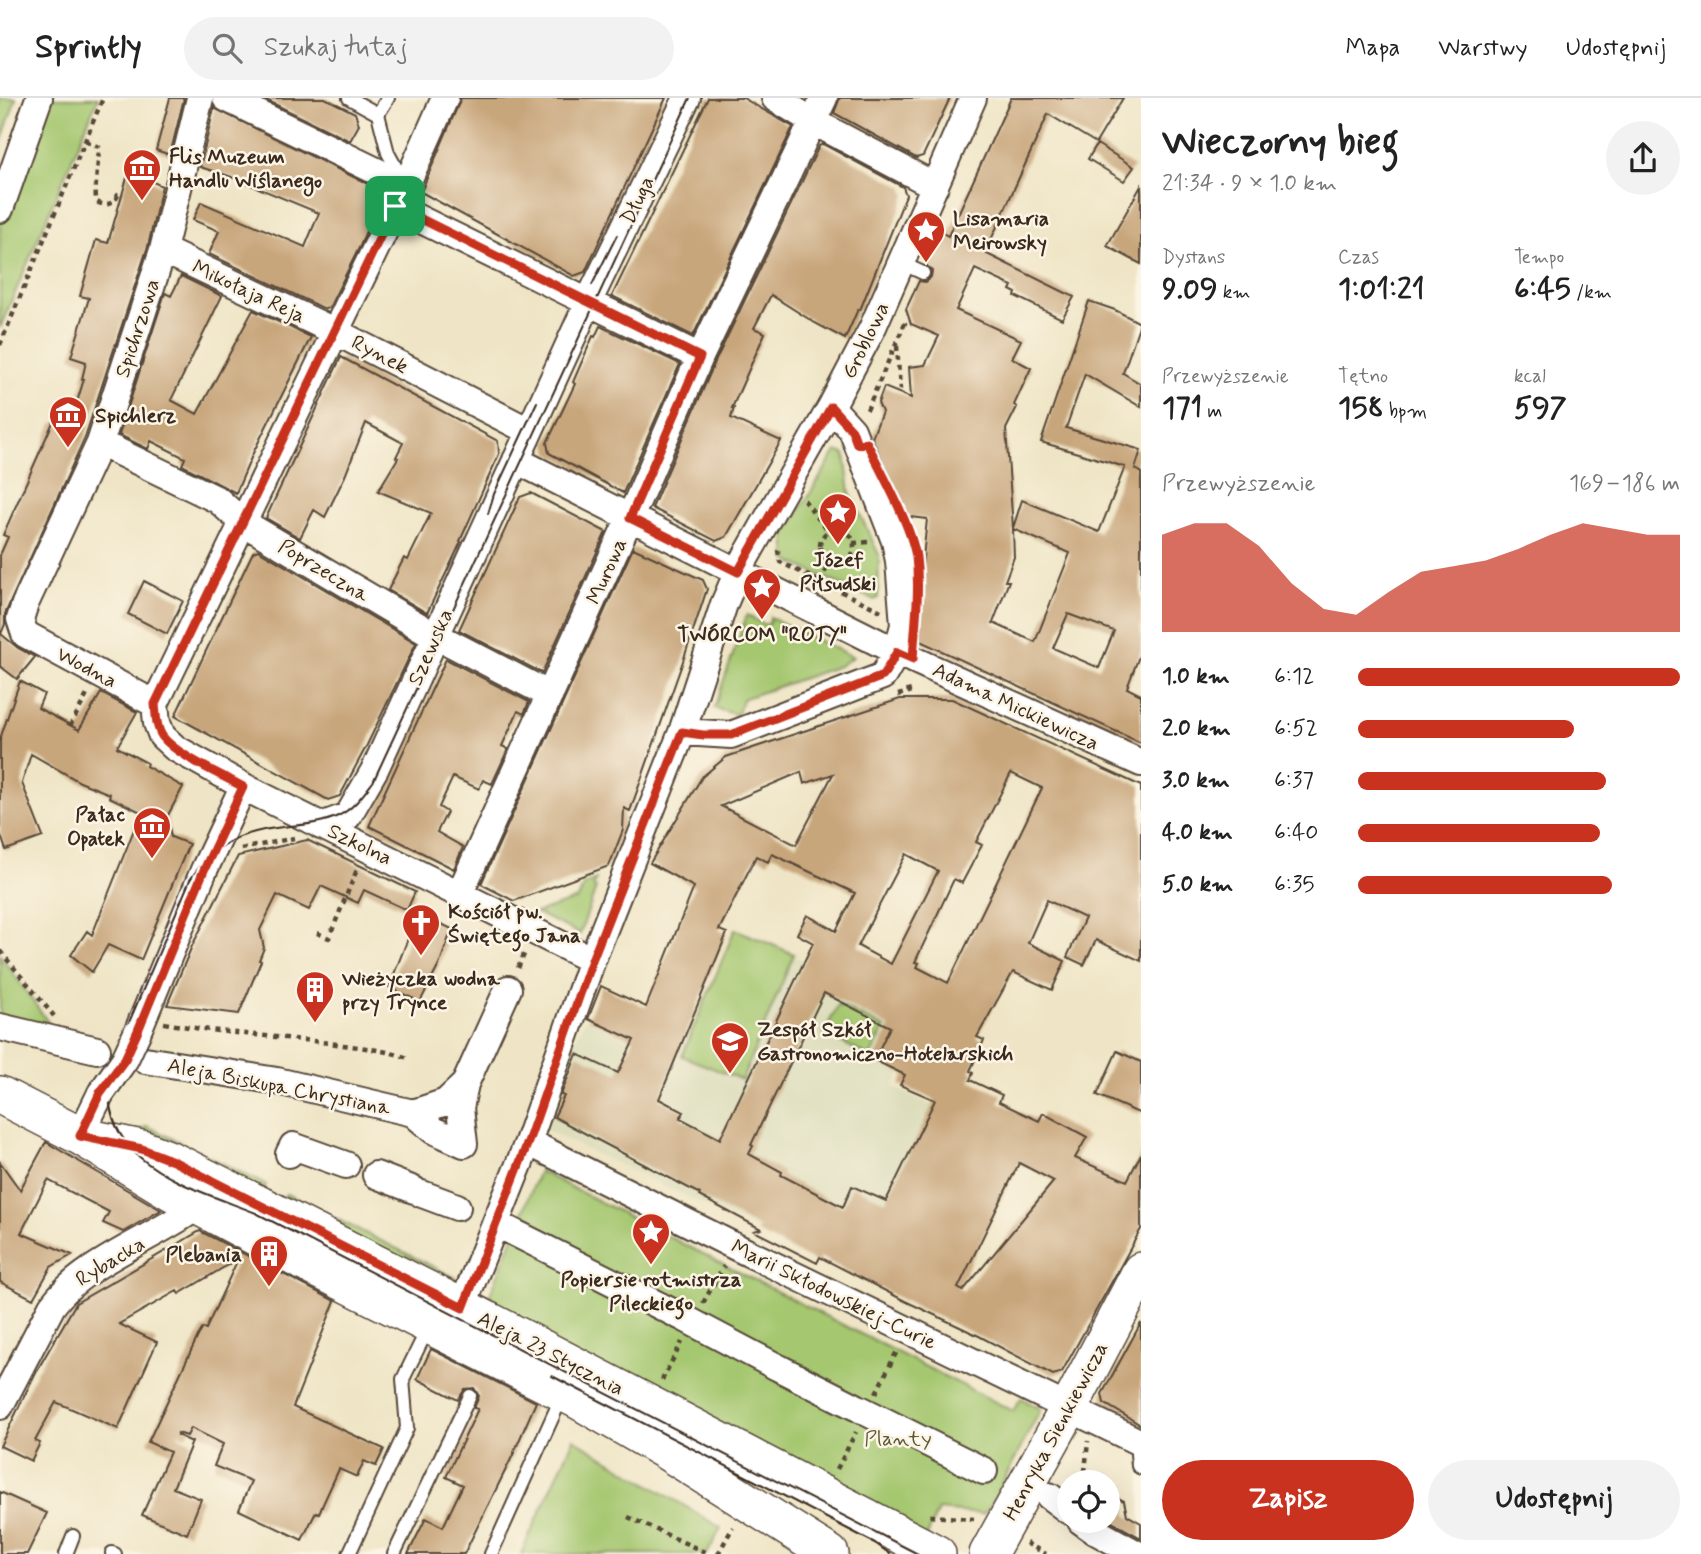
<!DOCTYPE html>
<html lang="pl">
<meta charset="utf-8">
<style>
:root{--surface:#fff;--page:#f2f2f2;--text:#222;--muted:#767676;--line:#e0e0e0;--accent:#c8321e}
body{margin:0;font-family:Mynerve,sans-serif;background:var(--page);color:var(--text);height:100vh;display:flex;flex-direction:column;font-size:26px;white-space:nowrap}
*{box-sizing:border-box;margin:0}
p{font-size:23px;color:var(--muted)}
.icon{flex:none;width:38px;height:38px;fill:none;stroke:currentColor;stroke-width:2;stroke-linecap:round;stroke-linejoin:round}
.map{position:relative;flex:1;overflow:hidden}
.sheet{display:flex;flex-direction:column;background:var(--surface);width:560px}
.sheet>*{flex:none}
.fabs{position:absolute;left:1057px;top:1372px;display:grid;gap:14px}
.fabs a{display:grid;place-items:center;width:63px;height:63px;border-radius:50%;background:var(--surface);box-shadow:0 7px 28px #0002;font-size:35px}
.pin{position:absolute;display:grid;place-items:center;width:60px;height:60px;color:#fff;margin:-30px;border-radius:14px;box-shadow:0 4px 10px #0006}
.round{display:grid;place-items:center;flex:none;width:74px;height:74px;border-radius:37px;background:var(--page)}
.headline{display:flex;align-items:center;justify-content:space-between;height:119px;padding:0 21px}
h1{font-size:38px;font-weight:700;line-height:52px}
.stats{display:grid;grid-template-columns:repeat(3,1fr);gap:10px;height:119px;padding:7px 21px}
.stats div{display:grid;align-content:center}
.stats b{font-size:30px;font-weight:700}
.stats small{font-size:19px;font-weight:400}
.stats p{font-size:19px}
.chart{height:196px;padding:14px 21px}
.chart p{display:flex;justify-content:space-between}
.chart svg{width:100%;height:126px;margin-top:7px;fill:var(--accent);opacity:.7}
.action{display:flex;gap:14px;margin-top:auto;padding:14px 21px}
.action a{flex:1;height:80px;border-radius:42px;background:var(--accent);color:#fff;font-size:28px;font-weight:700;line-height:80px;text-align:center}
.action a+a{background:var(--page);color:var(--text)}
ul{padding:0 21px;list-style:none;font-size:23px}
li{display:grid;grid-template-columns:112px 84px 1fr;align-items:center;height:52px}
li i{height:18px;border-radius:9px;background:var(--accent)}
header{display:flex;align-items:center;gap:42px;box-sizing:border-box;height:98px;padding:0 35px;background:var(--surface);border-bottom:2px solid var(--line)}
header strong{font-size:33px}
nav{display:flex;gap:38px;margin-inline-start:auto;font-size:24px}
.search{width:490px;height:63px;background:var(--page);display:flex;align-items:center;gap:18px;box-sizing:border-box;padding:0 24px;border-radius:38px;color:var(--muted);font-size:26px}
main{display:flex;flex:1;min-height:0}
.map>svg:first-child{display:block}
.built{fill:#ddddbc}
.green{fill:#a5c770;stroke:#707847;stroke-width:2}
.building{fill:#c8a67b;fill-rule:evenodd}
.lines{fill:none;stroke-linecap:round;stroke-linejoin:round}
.lane-casing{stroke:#564637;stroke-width:16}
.street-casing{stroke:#564637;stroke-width:30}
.secondary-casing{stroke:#564637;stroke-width:40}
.path{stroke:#564637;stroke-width:4.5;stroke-dasharray:5 5;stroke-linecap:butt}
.lane{stroke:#fff;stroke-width:12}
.street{stroke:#fff;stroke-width:26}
.secondary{stroke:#fff;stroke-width:37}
.tram{stroke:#3b2a1e;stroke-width:2}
.street-bridge-casing{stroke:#564637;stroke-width:30;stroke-linecap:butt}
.street-bridge{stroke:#fff;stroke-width:26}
.route-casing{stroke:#fff;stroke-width:14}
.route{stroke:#c8321e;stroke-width:9}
.labels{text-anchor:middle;stroke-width:5;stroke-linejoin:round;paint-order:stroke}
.poi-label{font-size:21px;font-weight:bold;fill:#3b2a1e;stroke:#fcf5e5;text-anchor:start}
.street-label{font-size:21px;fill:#3b2a1e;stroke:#fcf5e5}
.park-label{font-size:21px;fill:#5b5937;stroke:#fcf5e5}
</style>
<header>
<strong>Sprintly</strong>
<div class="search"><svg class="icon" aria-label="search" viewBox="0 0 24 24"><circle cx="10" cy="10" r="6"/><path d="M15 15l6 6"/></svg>Szukaj tutaj</div>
<nav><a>Mapa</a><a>Warstwy</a><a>Udostępnij</a></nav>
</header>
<main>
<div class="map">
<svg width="1141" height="1456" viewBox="0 0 1141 1456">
<rect width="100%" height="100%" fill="#fcf5e5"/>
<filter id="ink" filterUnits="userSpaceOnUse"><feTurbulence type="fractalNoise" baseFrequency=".0143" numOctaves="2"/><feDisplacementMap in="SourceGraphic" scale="14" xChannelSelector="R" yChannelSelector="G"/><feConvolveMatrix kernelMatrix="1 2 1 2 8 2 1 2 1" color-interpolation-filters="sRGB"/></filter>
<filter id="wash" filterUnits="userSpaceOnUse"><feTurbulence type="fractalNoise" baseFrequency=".00686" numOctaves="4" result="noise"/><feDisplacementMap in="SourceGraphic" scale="28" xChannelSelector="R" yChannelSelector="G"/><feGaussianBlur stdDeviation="1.57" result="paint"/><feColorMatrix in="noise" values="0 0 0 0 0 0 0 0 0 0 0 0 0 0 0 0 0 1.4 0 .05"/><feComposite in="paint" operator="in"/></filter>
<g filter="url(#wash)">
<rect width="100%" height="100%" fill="#efe5c6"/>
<!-- built -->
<path class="built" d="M738,832L927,920L894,989L933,1008L872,1139L776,1094L758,1132L535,1027L585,921L676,963Z"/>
<!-- green -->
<path class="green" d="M0,0H16L0,48Z
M47,0H98L0,230V129Z
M836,353L845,356L850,395L879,457L878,500L874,502L787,462L785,437Z
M747,517L763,526H769L770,519L853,559L839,568L742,601L738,617L714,610Z
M596,782L593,789L596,790L580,836L536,815L578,801L584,787Z
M735,831L794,856L742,982L682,958Z
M0,857L50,927L49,934L0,920Z
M838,907L885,930L870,959L824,935Z
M147,1028L266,1087L260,1101L132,1036Z
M539,1073L1013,1313L1021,1300L1041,1311L991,1407L983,1416L938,1412L926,1440L484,1212Z
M286,1096L456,1180L447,1184L278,1110Z
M574,1341L721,1430L707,1456H521Z"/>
<g id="blocks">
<!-- building -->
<path class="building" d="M170,0H184L170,57L156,52Z
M262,0H325L355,15L359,27L350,43Z
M461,0H666L585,174L574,178L421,94Z
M708,0H743L793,29L693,238L612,198Z
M840,0H950L923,58L916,60L834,15Z
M1011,0H1123L1096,45L1048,16L985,155L1074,199L1062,221L1015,198L1016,195L1010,192L1012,188L975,171L956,212L1021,242L1012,260L1031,270L1014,307L1017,309L1006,331L1013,430L1022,402L1099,434L1125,369L1041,344L1089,203L1115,212L1140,225L1123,275L1141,286V309L1085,276L1066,330L1141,352L1135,371L1141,374V553L1127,590L1141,597V645L920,543L917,538L920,526L918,509L927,421L902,418L901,406L872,340L882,314L878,305L884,289L911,300L909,269L925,267L939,238L911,226L906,211L919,183L925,184L931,179L932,173L926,167L939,133L948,138ZM1013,431L1070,455L1035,544L993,525L1009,483H1005L1014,459ZM1068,516L1114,533L1099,570L1053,550Z
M214,10L382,93L360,148L329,210L325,211L209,156L219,133L193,122L201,104L305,149L319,115L229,78L200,69Z
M823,46L903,89L906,97L860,212L858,211L845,241L815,225L771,197L754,230L765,235L732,310H734L731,320L781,343L726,439L716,443L652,410L714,266L819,48Z
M1097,46L1134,69L1124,83L1088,61Z
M129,73L162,88L148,148L85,339L5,516V526L1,536L18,550L35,559L17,581L0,568V457L8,439L3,437L53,324L66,330L67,326L70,327L84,281H82L86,264L71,259L89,200L80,198L96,142L108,145Z
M1141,88V166L1107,148Z
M181,178L222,198L171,302L197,316L253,212L311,239L253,355L236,395L182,367L185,360L151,343L148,351L119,337L165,195L171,198Z
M600,228L680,266L623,395L549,355L547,345L575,286L573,284L593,238L595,239Z
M341,259L498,343L499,356L460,443L461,444L427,515L388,492L404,460L408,462L431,415L378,393L398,360L396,359L403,345L366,325L345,378L325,419L314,412L300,440L266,420Z
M531,395L606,434L542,575L459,532L520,399Z
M633,450L703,482L707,491L682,566L630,713L624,710L623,732L609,768L514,803L481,786Z
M258,452L416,545L367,647L340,698L328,702L175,618L253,454Z
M144,483L183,503L167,536L128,516Z
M446,561L529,604L524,616L518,613L502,648L508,651L492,686L483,682L479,691L453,679L439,709L447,714L437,734L463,749L454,771L369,728Z
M20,583L44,596L38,610L79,632L101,595L137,614L117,649L147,665L146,668L183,689L167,719L171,739L189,746L141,862L108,847L92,874L71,857L87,833L92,837L141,714L109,699L110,696L80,684L31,656L22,685L43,739L6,752L0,735V641Z
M900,601H952L1141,688V863L1096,842L1084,867L1067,859L1085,820L1047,802L1028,845L1065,863L1052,892L1013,874L977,939L984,942L970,973L973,975L970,982L1002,997L999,1004L1039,1023L1043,1015L1087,1039L1075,1060L1127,1083L1141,1056V1131L1062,1274L1053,1277L979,1238L905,1203L820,1159L817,1165L754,1133L761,1131L699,1098L700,1096L554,1019L564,998L561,997L577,956L618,975L634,942L588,921L601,888L646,909L694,789L650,765L702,679L726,659ZM801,674L804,686L833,676L796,747L721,708ZM1011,675L1042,690L948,885L917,869L919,865L915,864L954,781L962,785L982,747L976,744ZM772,756L855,795L836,833L807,817L797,836L813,845L720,1041L680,1020L684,1014L659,1001L727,835L719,832L756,758L768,764ZM906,756L938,773L891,866L858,848ZM824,895L890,929L874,962L905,977L900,987L935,1002L886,1103L852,1088L843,1109L781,1077L782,1074L749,1056L753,1048L751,1047ZM1019,1065L1054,1083L963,1193L958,1190Z
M307,742L415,794L407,812L364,792L358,805L321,788L309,812L277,797L260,832L264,850L259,862L261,863L239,916L167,907L192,848L238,758Z
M418,815L452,831L439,867L420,904L389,889Z
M1117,953L1141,964V1016L1097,997Z
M46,1044L161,1112L123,1134L103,1125L109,1114L48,1082L21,1135L72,1157L51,1169L33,1201L0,1184V1064L20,1092Z
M200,1133L335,1203L293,1309L384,1351L376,1368L364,1363L357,1379L339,1371L319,1415L316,1414L302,1442L239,1412L251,1383L214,1368L223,1346L191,1330L187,1338L178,1335L177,1337L192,1344L173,1390L201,1401L187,1436L142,1417L170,1354L148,1344L198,1238L203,1230L206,1231L238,1161L179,1196L177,1193L119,1226L157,1244L118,1331L56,1304L35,1343L40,1345L31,1363L0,1348L35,1276L76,1205Z
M1141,1225V1327L1104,1305L1102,1296Z
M431,1251L536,1304L512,1359L464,1456H408L426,1420L443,1429L463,1387L446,1379L478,1311L474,1310L479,1298L474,1290L465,1291L458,1302L417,1281Z
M0,1394L47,1415L27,1456H0Z
M1108,1395L1124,1403L1127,1417L1141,1425V1440L1108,1422Z"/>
</g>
</g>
<g filter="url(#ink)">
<use href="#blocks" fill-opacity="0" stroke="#564637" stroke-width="2"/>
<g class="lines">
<defs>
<path id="lane" d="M349,0L378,16L388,55L401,79
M378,16L388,0
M901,165L923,175
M1136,1343L1138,1368L1141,1370
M112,1455L115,1456
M66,1456L73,1438
M349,1456L407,1330L403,1281L428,1230
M394,1456L470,1298
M491,1456L558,1307"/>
<path id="street" d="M226,0L405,87
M775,0L814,24L935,88
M395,109L700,259
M0,111L39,0
M163,152L336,234L529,333
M100,345L218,402L242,424L427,533L550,597
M516,362L897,554L1141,665
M155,606L25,536L20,521L25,506L100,345L163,152L200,0
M155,606L404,92L445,0
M155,606L157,625L162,638L175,650L252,693L592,862
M682,634L731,637L883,578L897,554L904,527L899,463L895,443L852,332L831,309
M321,728L348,718L375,671L594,192L687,0
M460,795L636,406L700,259L824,0
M0,929L97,952
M137,935L204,772L243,689
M145,962L277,983L413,1015L446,1004L465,986L508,891
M413,1015L433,1032L464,1046L460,1010L465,986
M80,1038L101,995
M528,1044L736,1149L1141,1345
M289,1056L293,1048L346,1067
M376,1077L414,1092
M422,1096L457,1109
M503,1129L682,1219
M686,1221L777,1269
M456,1224L528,1044L592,862L682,634L724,506L738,473L831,309L872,231L973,0
M779,1270L856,1309
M0,1308L52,1208C82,1165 155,1140 198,1108
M860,1311L984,1373
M1049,1398L1069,1413
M1081,1423L1095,1433L1137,1456"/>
<path id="secondary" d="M0,997L80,1038L172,1094L296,1160L578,1302L668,1354L830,1456
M80,1038L142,1051L173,1063L499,1228L937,1456
M988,1456L1069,1310L1141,1173"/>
</defs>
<!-- lane casing -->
<use href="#lane" class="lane-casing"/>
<!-- street casing -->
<use href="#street" class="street-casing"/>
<!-- secondary casing -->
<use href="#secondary" class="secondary-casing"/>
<!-- path -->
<path class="path" d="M86,43L99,49C99,63 93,95 97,104C106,109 114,106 118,97L122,99
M0,247L103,0
M897,248L900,292
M867,312L905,225L902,221
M804,402L828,433
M820 448a17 17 0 1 1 34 0a17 17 0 1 1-34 0Z
M853,445L870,444
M778,452L780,464L881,513
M821,484L829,463
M898,597L909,594L907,586
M70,628L88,595
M241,751L294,740
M317,835L329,840L356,774L359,776
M0,853L54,918
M518,870L526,852
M164,925C219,935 274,938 329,945C356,949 383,951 408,960
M703,1205L724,1168
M662,1282L682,1244
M876,1295L897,1253
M837,1371L856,1334
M1084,1384L1088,1343
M930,1418L974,1421
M628,1419L709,1456
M1026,1445L1046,1456
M718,1456L733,1429"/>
<!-- lane -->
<use href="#lane" class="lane"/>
<!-- street -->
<use href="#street" class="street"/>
<!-- secondary -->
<use href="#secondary" class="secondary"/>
<!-- tram -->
<path class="tram" d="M690,0L373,684C363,697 353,711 338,718C323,725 306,727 290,728C245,733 216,742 190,782L112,964C90,1064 183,1086 256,1115L918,1456
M592,187L617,137
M488,416L494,396L537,304
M552,1278L875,1445L890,1456"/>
<defs>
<path id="street-bridge" d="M101,995L125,961L137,935"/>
</defs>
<!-- street-bridge casing -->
<use href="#street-bridge" class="street-bridge-casing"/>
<!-- street-bridge -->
<use href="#street-bridge" class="street-bridge"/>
</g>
</g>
<g class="lines" filter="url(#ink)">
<defs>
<path id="route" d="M395,108L700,259L630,420L738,474L831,309L852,332L857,346L867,345C882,376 911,427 916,459C920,492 915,528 913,561L897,554L883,578L731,637H703L682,634L592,862L528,1044L463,1210L173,1063L142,1051L80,1038L100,995L125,961L137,935L204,772L243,689C222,677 176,657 162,638C156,629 156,617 155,606Z"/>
</defs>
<!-- route casing -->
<use href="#route" class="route-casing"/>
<!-- route -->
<use href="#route" class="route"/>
</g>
<!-- icons -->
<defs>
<symbol id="museum-pin" viewBox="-11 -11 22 30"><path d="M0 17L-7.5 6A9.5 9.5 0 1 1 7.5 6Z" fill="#c8321e" stroke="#fcf5e5"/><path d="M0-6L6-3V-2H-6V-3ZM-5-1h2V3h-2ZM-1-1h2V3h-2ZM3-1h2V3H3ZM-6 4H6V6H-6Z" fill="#fff"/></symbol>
<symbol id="sight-pin" viewBox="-11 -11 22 30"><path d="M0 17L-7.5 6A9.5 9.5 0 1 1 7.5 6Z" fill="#c8321e" stroke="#fcf5e5"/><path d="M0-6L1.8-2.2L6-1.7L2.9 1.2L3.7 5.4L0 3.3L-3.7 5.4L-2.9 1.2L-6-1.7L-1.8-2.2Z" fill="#fff"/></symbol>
<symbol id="church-pin" viewBox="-11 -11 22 30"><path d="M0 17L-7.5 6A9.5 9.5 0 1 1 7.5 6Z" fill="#c8321e" stroke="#fcf5e5"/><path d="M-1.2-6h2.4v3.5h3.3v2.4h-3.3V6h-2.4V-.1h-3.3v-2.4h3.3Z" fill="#fff"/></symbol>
<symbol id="building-pin" viewBox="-11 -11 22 30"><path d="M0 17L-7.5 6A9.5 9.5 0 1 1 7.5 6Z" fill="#c8321e" stroke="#fcf5e5"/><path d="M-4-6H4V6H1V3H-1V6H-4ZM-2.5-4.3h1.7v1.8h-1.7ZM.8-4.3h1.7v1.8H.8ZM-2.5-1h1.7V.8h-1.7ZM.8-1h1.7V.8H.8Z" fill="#fff"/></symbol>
<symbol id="school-pin" viewBox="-11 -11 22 30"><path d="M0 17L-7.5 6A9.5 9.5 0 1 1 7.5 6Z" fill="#c8321e" stroke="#fcf5e5"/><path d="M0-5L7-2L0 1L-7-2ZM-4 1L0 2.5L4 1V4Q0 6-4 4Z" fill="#fff"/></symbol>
</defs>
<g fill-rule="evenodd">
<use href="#museum-pin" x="120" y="48" width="44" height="60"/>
<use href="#sight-pin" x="904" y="110" width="44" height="60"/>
<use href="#museum-pin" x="46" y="295" width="44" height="60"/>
<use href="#sight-pin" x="816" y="392" width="44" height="60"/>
<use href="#sight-pin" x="740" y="467" width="44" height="60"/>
<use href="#museum-pin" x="130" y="706" width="44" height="60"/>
<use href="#church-pin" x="399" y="803" width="44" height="60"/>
<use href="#building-pin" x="293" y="870" width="44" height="60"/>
<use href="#school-pin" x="708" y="921" width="44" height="60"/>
<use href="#sight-pin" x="629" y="1112" width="44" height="60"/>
<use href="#building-pin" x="247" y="1134" width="44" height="60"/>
</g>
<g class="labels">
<!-- poi labels -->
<g class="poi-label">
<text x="169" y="65">Flis Muzeum<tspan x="169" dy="24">Handlu Wiślanego</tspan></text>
<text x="953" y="127">Lisamaria<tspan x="953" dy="24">Meirowsky</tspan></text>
<text x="95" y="324">Spichlerz</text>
<text x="838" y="468" text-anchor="middle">Józef<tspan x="838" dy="24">Piłsudski</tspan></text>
<text x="762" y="543" text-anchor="middle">TWÓRCOM "ROTY"</text>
<text x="125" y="723" text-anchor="end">Pałac<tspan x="125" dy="24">Opatek</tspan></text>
<text x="448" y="820">Kościół pw.<tspan x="448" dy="24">Świętego Jana</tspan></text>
<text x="342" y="887">Wieżyczka wodna<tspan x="342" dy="24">przy Trynce</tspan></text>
<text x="757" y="938">Zespół Szkół<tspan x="757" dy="24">Gastronomiczno-Hotelarskich</tspan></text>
<text x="242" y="1163" text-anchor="end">Plebania</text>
<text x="651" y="1188" text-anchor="middle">Popiersie rotmistrza<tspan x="651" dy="24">Pileckiego</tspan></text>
</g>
<!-- street labels -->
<g class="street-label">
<text transform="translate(637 102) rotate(-64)" y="7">Długa</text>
<text transform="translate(249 193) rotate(25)" y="7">Mikołaja Reja</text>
<text transform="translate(137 230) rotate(-72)" y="7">Spichrzowa</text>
<text transform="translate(865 242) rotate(-64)" y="7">Groblowa</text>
<text transform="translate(380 256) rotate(27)" y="7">Rynek</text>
<text transform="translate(324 472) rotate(31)" y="7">Poprzeczna</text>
<text transform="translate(606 473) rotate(-66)" y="7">Murowa</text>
<text transform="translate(430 549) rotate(-66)" y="7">Szewska</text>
<text transform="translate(87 569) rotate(28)" y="7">Wodna</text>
<text transform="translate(1016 608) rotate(25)" y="7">Adama Mickiewicza</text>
<text transform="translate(360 746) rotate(26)" y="7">Szkolna</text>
<text transform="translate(279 988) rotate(11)" y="7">Aleja Biskupa Chrystiana</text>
<text transform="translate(110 1163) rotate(-31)" y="7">Rybacka</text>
<text transform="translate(834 1196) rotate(26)" y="7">Marii Skłodowskiej-Curie</text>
<text transform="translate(551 1255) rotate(27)" y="7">Aleja 23 Stycznia</text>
<text transform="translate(1055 1333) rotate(-62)" y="7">Henryka Sienkiewicza</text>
</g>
<!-- park labels -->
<g class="park-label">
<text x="898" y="1347">Planty</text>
</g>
</g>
</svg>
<div class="fabs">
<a><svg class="icon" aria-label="locate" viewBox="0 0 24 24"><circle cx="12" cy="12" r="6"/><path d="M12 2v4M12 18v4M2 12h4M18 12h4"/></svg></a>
</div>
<div class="pin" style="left:395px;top:108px;background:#1e9e55"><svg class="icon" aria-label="arrive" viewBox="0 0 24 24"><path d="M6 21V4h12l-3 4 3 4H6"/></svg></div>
</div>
<section class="sheet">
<div class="headline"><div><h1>Wieczorny bieg</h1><p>21:34 · 9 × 1.0 km</p></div><a class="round"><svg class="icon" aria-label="share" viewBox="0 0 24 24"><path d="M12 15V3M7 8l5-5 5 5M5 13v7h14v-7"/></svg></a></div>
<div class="stats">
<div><p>Dystans</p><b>9.09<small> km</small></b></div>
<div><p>Czas</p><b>1:01:21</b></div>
<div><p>Tempo</p><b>6:45<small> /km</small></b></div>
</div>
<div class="stats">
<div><p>Przewyższenie</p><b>171<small> m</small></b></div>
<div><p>Tętno</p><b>158<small> bpm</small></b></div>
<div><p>kcal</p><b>597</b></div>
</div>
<div class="chart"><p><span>Przewyższenie</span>169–186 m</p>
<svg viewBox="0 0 160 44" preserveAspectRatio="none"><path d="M0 44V10L10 6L20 6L30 14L40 27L50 36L60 38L70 30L80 23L90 21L100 19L110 15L120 10L130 6L140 8L150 10L160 10V44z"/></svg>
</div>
<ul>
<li><b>1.0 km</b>6:12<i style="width:100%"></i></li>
<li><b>2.0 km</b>6:52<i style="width:67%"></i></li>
<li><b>3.0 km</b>6:37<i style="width:77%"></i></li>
<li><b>4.0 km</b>6:40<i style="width:75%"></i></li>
<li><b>5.0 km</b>6:35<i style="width:79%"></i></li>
</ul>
<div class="action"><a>Zapisz</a><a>Udostępnij</a></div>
</section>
</main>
